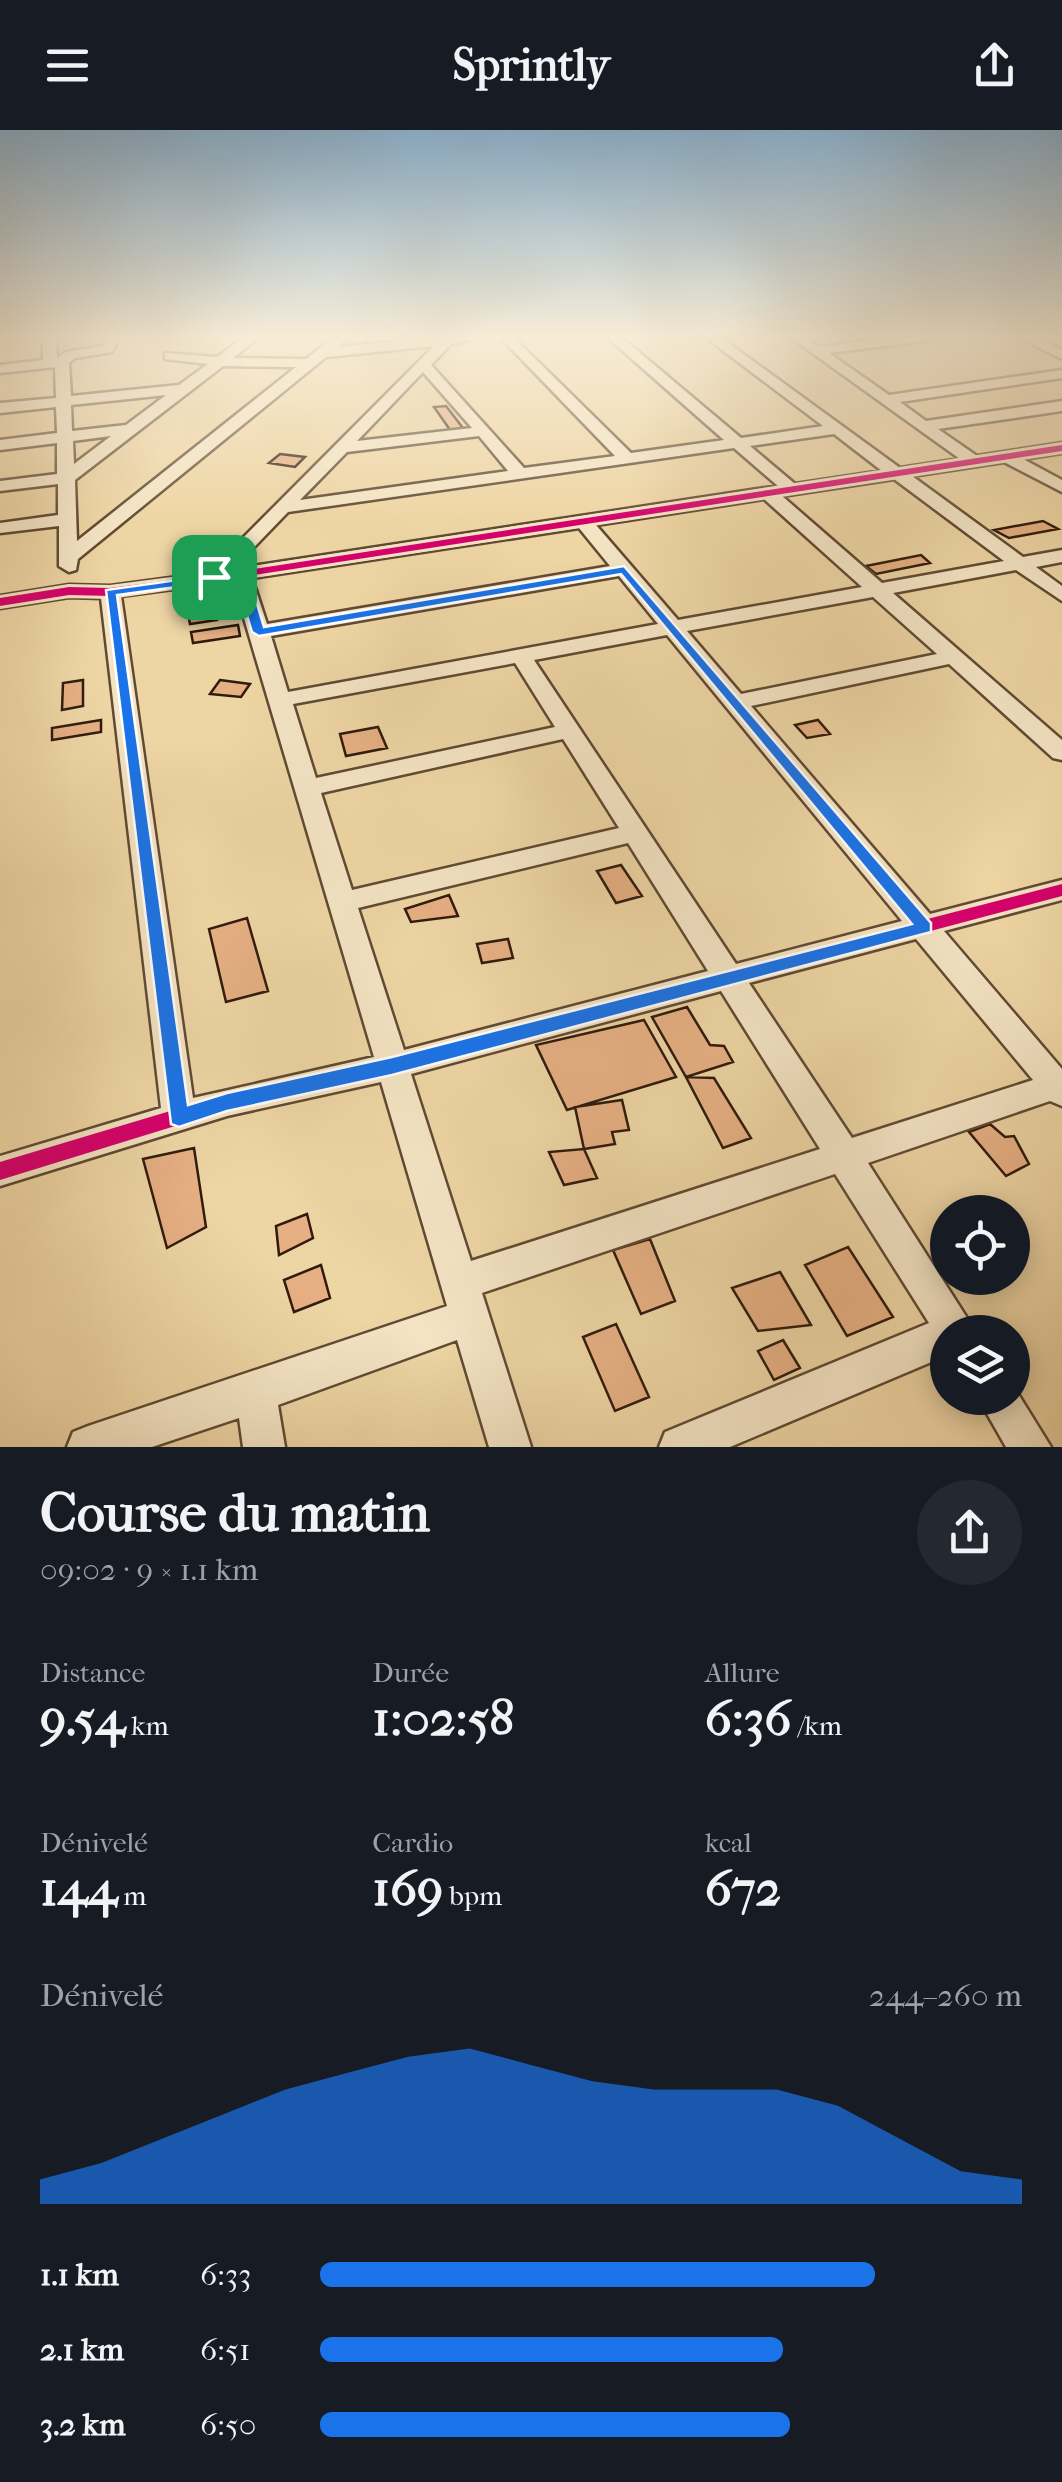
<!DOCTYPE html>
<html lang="fr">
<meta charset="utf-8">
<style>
:root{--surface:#171b24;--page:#242831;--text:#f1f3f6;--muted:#9ea1a6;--accent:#1a73e8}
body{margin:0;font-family:"IM FELL French Canon",serif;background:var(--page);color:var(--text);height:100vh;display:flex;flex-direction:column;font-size:38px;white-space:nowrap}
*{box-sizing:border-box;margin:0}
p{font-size:32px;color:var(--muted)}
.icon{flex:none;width:55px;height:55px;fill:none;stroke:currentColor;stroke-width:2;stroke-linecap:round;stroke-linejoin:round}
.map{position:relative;height:1317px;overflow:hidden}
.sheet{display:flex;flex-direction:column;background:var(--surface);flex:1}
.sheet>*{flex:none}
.controls{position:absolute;left:930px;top:1065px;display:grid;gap:20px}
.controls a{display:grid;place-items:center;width:100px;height:100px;border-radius:50%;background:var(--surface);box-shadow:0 5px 25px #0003;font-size:50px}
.pin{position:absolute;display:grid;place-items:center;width:85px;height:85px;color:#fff;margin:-42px;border-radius:20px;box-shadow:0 5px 15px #0006}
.round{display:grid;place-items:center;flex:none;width:105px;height:105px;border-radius:52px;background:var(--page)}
.head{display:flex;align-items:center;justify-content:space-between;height:170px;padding:0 40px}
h1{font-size:55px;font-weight:700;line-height:75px}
.figures{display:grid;grid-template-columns:repeat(3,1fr);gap:15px;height:170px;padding:10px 40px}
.figures div{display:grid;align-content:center}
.figures b{font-size:50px;font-weight:700}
.figures small{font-size:28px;font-weight:400}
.figures p{font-size:28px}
.chart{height:280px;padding:20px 40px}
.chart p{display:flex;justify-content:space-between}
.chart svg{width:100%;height:180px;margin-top:10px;fill:var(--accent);opacity:.7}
ul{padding:0 40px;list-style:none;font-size:32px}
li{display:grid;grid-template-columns:160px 120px 1fr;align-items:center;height:75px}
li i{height:25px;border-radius:12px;background:var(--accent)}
header{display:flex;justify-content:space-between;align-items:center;height:130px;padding:0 40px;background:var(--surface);font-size:45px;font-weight:700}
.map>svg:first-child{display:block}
.building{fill:#e6b084;stroke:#301b0d;stroke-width:2.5}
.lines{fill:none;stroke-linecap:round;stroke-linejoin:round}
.minor-casing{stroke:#604a33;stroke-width:5}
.minor{fill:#f4e4c4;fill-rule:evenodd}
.cycleway-casing{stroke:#f4e4c4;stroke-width:6}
.cycleway{fill:#d6006c;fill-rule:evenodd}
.route{fill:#1a73e8;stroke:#fff;stroke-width:2.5;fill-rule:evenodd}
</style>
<header><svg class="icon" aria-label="menu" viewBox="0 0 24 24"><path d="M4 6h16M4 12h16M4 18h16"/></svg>Sprintly<svg class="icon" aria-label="share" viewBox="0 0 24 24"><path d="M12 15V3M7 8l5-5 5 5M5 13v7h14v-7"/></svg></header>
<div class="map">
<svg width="1062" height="1317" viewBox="0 0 1062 1317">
<rect width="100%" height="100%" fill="#eed5a4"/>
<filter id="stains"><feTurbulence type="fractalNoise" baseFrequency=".002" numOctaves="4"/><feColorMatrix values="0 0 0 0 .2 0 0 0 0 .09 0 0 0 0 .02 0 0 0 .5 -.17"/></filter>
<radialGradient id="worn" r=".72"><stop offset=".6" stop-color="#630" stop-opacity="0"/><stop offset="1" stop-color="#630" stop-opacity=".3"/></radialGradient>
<!-- building -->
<path class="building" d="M446,276L463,298L450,300L434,277Z
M280,324L305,327L295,337L269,333Z
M1043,391L1058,399L1009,408L994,400Z
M921,425L930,433L876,444L866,436Z
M214,474L217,490L190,494L187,478Z
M238,495L240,506L193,513L191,502Z
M83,550V576L62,580L63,553Z
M220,550L250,554L241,567L210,564Z
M101,590V602L52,610V598Z
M818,590L830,604L807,608L795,595Z
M378,597L387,618L346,626L340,604Z
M621,735L642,766L616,773L597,741Z
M449,765L458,786L411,792L405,779Z
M247,788L268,861L226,872L209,799Z
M508,809L513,828L482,833L477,814Z
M687,877L710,915L724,916L733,932L686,947L652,887Z
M644,890L676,947L567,980L536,915Z
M686,947L714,948L751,1008L723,1018Z
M622,970L629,1000L612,1002L615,1014L584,1019L575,977Z
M990,994L1005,1007L1014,1006L1029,1034L1006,1046L969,1002Z
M194,1018L206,1097L167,1118L143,1029Z
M584,1019L597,1048L564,1055L549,1022Z
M307,1084L313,1108L279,1125L276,1096Z
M650,1109L675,1171L641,1184L613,1120Z
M848,1117L893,1187L847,1206L805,1135Z
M321,1135L330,1168L294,1182L284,1150Z
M780,1142L811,1195L758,1201L732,1158Z
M616,1194L649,1267L615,1281L583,1207Z
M783,1210L800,1238L774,1250L758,1221Z"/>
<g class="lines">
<defs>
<path id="minor" d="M43,207H56L57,228L66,222L102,216L106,207H119L112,222L75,228L69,233L71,266L179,255L208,234L165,229V223L217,227L244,207H259L233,228L306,229L334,207H349L337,217L443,207H486L451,214L431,235L524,338L615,326L500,207H513L631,323L724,310L607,207H621L741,308L823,296L705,207H720L900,338L960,329L790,207H804L819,217L896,207H931L925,211L829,223L889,265L1062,240V248L900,272L926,291L1062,271V281L938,299L977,326L1062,313V323L1023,329L1062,350V362L1004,332L912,346L1023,427L1062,420V432L1036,437L1062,456V471L1016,440L893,463L1062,610V630L1053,628L949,534L751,576L930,784L1062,750V770L944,801L1062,939V976L1050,971L868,1033L976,1202H948V1225L730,1317H659L665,1302L929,1193L835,1044L482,1163L531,1317H489L457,1210L278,1275L285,1317H243L239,1288L152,1317H67L73,1302L88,1296L447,1176L381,952L227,986L0,1056V1026L161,978L101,468L69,467L0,478V466L69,455L110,456L208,443L434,216L326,227L78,429L76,440L69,442L59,436V396L0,403V393L58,385V354L0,361V351L57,344V313L0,320V310L57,303L56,277L0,283V273L56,268L55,237L0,243V235L43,230ZM223,236L296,237L77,411L75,350ZM423,242L472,298L357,311ZM166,265L126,295L72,301L71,275ZM834,304L882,341L795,354L750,316ZM111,306L74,334L73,311ZM479,306L508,341L300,370L347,322ZM734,318L778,356L233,439L288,382ZM894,349L1004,431L882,453L782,366ZM764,369L862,457L678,490L596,395ZM579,398L610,436L267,494L252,448ZM619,446L658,494L288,562L271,506ZM233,451L374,927L193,968L121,466ZM873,467L937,524L741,564L687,501ZM667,505L902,791L736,834L534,530ZM515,533L555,597L316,648L293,574ZM563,609L619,698L352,760L321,663ZM628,713L708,841L404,920L358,778ZM916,809L1033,950L852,1008L749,853ZM721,861L820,1019L471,1131L411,944Z
M1018,207H1035L1062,220V229Z
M1012,1254L1051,1317H1006L978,1268H1012Z"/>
</defs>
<!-- minor casing -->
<use href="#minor" class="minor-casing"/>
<!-- minor -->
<use href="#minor" class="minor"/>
<defs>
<path id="cycleway" d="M1062,315V321L241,447L110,466L69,465L0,476V468L69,457L110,458L241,441Z
M1062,754V766L392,944L227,980L0,1050V1032L227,964L392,928Z"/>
</defs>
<!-- cycleway casing -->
<use href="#cycleway" class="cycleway-casing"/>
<!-- cycleway -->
<use href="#cycleway" class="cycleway"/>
</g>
<!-- sky -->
<linearGradient id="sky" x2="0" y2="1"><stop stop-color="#8bb4d3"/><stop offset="0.53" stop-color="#f7ecd6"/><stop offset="1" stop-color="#f7ecd6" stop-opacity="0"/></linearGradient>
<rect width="1062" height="391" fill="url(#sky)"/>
<!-- route -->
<path class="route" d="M624,436L931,793V802L392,945L227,981L179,997L171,994L106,460L242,441L248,444L264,497ZM621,444L912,794L392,927L227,963L188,975L117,465L236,449L252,502L259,506Z"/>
<rect width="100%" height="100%" filter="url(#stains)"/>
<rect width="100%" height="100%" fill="url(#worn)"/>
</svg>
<div class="controls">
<a><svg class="icon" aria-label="locate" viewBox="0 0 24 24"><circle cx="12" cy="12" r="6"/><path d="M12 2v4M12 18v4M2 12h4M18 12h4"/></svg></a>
<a><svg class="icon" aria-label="layers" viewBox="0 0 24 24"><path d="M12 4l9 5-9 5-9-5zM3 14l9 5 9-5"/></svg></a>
</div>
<div class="pin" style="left:214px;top:447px;background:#1e9e55"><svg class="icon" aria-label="arrive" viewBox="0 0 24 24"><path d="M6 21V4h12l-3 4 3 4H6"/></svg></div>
</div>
<section class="sheet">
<div class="head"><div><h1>Course du matin</h1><p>09:02 · 9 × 1.1 km</p></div><a class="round"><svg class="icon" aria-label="share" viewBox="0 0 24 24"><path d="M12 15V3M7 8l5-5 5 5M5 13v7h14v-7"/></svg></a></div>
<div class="figures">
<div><p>Distance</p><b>9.54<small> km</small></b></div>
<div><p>Durée</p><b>1:02:58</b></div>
<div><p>Allure</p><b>6:36<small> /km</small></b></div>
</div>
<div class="figures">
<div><p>Dénivelé</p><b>144<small> m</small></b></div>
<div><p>Cardio</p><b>169<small> bpm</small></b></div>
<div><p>kcal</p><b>672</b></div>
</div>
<div class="chart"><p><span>Dénivelé</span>244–260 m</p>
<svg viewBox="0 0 160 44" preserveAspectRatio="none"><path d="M0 44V38L10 34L20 28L30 22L40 16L50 12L60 8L70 6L80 10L90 14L100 16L110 16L120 16L130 20L140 28L150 36L160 38V44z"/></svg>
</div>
<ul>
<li><b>1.1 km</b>6:33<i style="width:79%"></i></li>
<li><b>2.1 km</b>6:51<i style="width:66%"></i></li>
<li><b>3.2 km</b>6:50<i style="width:67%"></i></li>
</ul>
</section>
